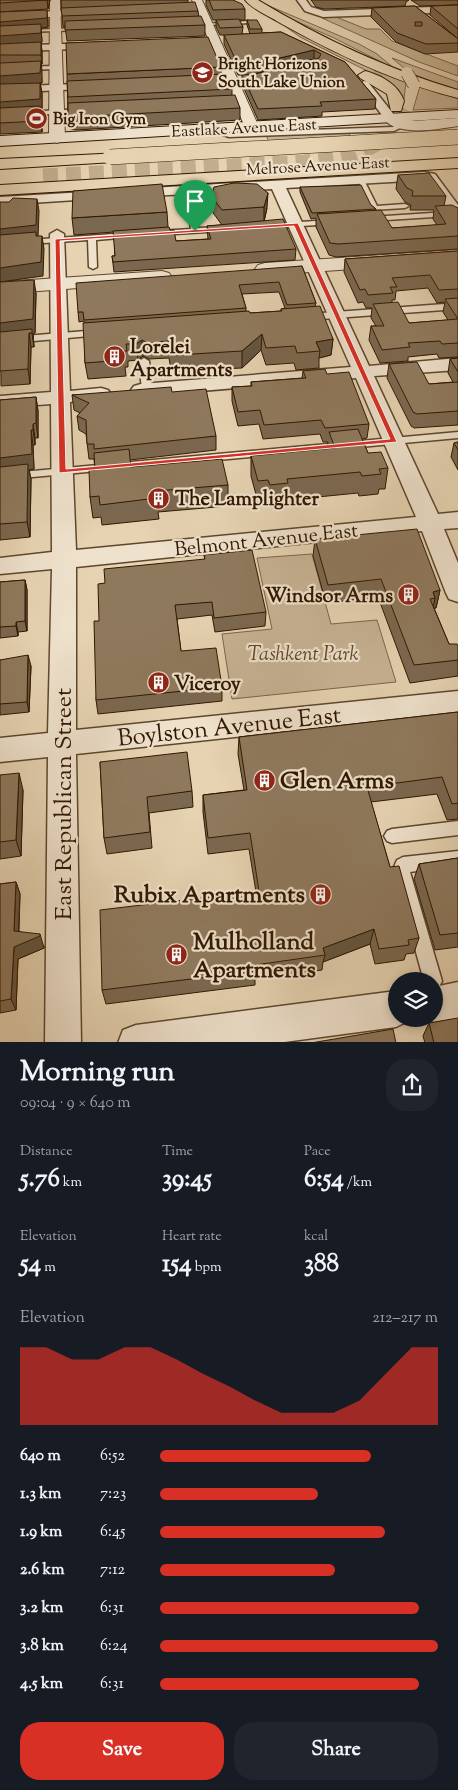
<!DOCTYPE html>
<meta charset="utf-8">
<style>
:root{--surface:#171b24;--page:#20242c;--text:#f1f3f6;--muted:#9ea1a6;--accent:#d93025}
body{margin:0;font-family:"Sorts Mill Goudy",serif;background:var(--page);color:var(--text);height:100vh;display:flex;flex-direction:column;font-size:19px;white-space:nowrap}
*{box-sizing:border-box;margin:0}
p{font-size:16px;color:var(--muted)}
.icon{flex:none;width:28px;height:28px;fill:none;stroke:currentColor;stroke-width:2;stroke-linecap:round;stroke-linejoin:round}
.map{position:relative;height:1042px;overflow:hidden}
.drawer{display:flex;flex-direction:column;background:var(--surface);flex:1}
.drawer>*{flex:none}
.fabs{position:absolute;left:388px;top:972px;display:grid;gap:10px}
.fabs a{display:grid;place-items:center;width:55px;height:55px;border-radius:50%;background:var(--surface);box-shadow:0 2px 8px #0003;font-size:25px}
.pin{position:absolute;display:grid;place-items:center;width:42px;height:42px;color:#fff;margin:-51px -21px;border-radius:50% 50% 50% 0;rotate:-45deg;box-shadow:0 0 5px #0007}
.pin .icon{rotate:45deg}
.round{display:grid;place-items:center;flex:none;width:52px;height:52px;border-radius:20px;background:var(--page)}
.head{display:flex;align-items:center;justify-content:space-between;height:85px;padding:0 20px}
h1{font-size:28px;font-weight:700;line-height:38px}
.figures{display:grid;grid-template-columns:repeat(3,1fr);gap:8px;height:85px;padding:5px 20px}
.figures div{display:grid;align-content:center}
.figures b{font-size:25px;font-weight:700}
.figures small{font-size:14px;font-weight:400}
.figures p{font-size:14px}
.chart{height:140px;padding:10px 20px}
.chart p{display:flex;justify-content:space-between}
.chart svg{width:100%;height:90px;margin-top:5px;fill:var(--accent);opacity:.7}
.cta{display:flex;gap:10px;margin-top:auto;padding:10px 20px}
.cta a{flex:1;height:58px;border-radius:20px;background:var(--accent);color:#fff;font-size:20px;font-weight:700;line-height:58px;text-align:center}
.cta a+a{background:var(--page);color:var(--text)}
ul{padding:0 20px;list-style:none;font-size:16px}
li{display:grid;grid-template-columns:80px 60px 1fr;align-items:center;height:38px}
li i{height:12px;border-radius:6px;background:var(--accent)}
.map>svg:first-child{display:block}
.green{fill:#c7b394;stroke:#7c654a}
.lines{fill:none;stroke-linecap:round;stroke-linejoin:round}
.motorway-tunnel{stroke:#c2ad8e;stroke-width:15;stroke-dasharray:15 8;stroke-linecap:butt}
.service-casing{stroke:#5e462c;stroke-width:3}
.minor-casing{stroke:#5e462c;stroke-width:3}
.tertiary-casing{stroke:#5e462c;stroke-width:2}
.secondary-casing{stroke:#301700;stroke-width:2}
.motorway-casing{stroke:#301700;stroke-width:2}
.service{fill:#efe2cd;fill-rule:evenodd}
.minor{fill:#efe2cd;fill-rule:evenodd}
.tertiary{fill:#efe2cd;fill-rule:evenodd}
.secondary{fill:#efe2cd;fill-rule:evenodd}
.motorway{fill:#e6d3b2;fill-rule:evenodd}
.motorway-bridge-far1-casing{stroke:#301700;stroke-width:13;stroke-linecap:butt}
.motorway-bridge-casing{stroke:#301700;stroke-width:16;stroke-linecap:butt}
.motorway-bridge-far1{stroke:#e6d3b2;stroke-width:12}
.motorway-bridge{stroke:#e6d3b2;stroke-width:15}
.wall{fill:#7b6850;stroke:#301700;fill-rule:evenodd}
.shaded-wall{fill:#645541;stroke:#301700}
.building{fill:#8f795d;stroke:#301700;fill-rule:evenodd}
.route{fill:#d93025;stroke:#fff;fill-rule:evenodd}
.labels{text-anchor:middle;stroke-width:4.5;stroke-linejoin:round;paint-order:stroke}
.far-poi-label{font-size:16px;font-weight:bold;fill:#301700;stroke:#efe2cd;text-anchor:start}
.far-street-label{font-size:16px;fill:#301700;stroke:#efe2cd}
.poi-label{font-size:20px;font-weight:bold;fill:#301700;stroke:#efe2cd;text-anchor:start}
.street-label{font-size:20px;fill:#301700;stroke:#efe2cd}
.park-label{font-size:20px;font-style:italic;fill:#5d462c;stroke:#efe2cd}
.near-street-label{font-size:24px;fill:#301700;stroke:#efe2cd}
.near-poi-label{font-size:24px;font-weight:bold;fill:#301700;stroke:#efe2cd;text-anchor:start}
</style>
<div class="map">
<svg width="458" height="1043" viewBox="0 0 458 1043">
<rect width="100%" height="100%" fill="#e6d3b2"/>
<filter id="stains"><feTurbulence type="fractalNoise" baseFrequency=".004" numOctaves="4"/><feColorMatrix values="0 0 0 0 .2 0 0 0 0 .09 0 0 0 0 .02 0 0 0 .5 -.17"/></filter>
<radialGradient id="worn" r=".72"><stop offset=".6" stop-color="#630" stop-opacity="0"/><stop offset="1" stop-color="#630" stop-opacity=".3"/></radialGradient>
<!-- green -->
<path class="green" d="M255,0L359,44L377,54L395,69L334,38L282,15Z
M336,17L366,29H380L392,41L458,66V76L419,62L322,18Z
M278,21L368,63L375,71L406,82L404,99L399,91L380,75L377,76L300,37Z
M392,58L458,82V92L417,79Z
M420,86L458,96V108L413,110Z
M347,131L351,137L269,142L265,133Z
M312,554L331,624L377,620L396,682L232,699L222,634L272,629L257,558Z"/>
<g class="lines">
<!-- motorway-tunnel -->
<path class="motorway-tunnel" d="M43,176L305,162C350,157 384,152 409,110"/>
<defs>
<path id="service" d="M248,21L250,23L207,25L205,24Z
M83,28L81,30L0,33V31Z
M58,66L56,69L0,71V67Z
M85,109L86,110L83,112L0,117V113Z
M402,123L405,125L404,126L394,131L229,137L203,128L206,126L229,133L393,127Z
M361,178L364,180L377,206L405,204L409,206L405,208L372,210L358,180Z
M188,212L195,214L198,228L223,227L227,229L223,231L159,235L155,233L159,231L191,229Z
M447,212H450V216L371,221L367,219L371,217Z
M330,220L334,222L333,224L271,228L267,226L271,224Z
M128,233L132,235L131,237L96,240L97,267L93,269L89,267L88,240L0,246V242Z
M458,303V309L308,320L304,317L308,314Z
M98,330L102,333L101,335L0,344V338Z
M144,358L149,361L152,390L147,393L142,390L139,361Z
M458,432V438L0,480V474Z
M458,821V835L392,843L387,841L384,836L387,831L392,829Z
M458,851V865L410,872L442,981L439,987L434,989V981H424L393,869L397,860L403,857Z"/>
<path id="minor" d="M297,0H306L311,7L324,11L458,6V12L323,17L305,11Z
M92,10L95,11V15L0,19V13Z
M96,43L101,46L100,48L0,52V46Z
M364,81L368,82L395,116V122H387L359,84Z
M99,83L105,86L103,88L0,93V87Z
M424,172L435,174L458,205V219L453,218L426,180L286,188L369,366L458,358V370L374,376L438,514L458,512V528L444,529L458,563V602L449,599L446,593L422,531L76,567V730L458,691V713L76,754L81,1043H45L48,757L0,762V738L48,733L52,569L0,574V558L52,552L51,404L0,408V396L51,392L50,234L57,230L64,234L70,391L101,388L108,390L111,394L108,398L70,402L76,550L416,517L356,378L141,396L134,394L131,390L134,386L141,384L351,367L272,189L134,197L127,193L134,189Z
M102,191L107,192L109,195L107,198L0,205V197Z
M458,982V1018L434,1022L427,1019H434V987Z
M396,991V1019H410L408,1021L396,1027L277,1043H118L123,1030L136,1025Z"/>
<path id="tertiary" d="M50,0H60L65,138L57,143L49,138Z
M192,0H202L258,125L256,128H246L244,125Z
M391,115L414,121L458,118V126C439,129 397,137 384,119Z
M458,250V262L265,275L258,273L255,269L258,265L265,263Z
M162,271L169,273L172,277L169,281L0,294V282Z"/>
<path id="secondary" d="M458,110V118L0,146V136Z"/>
<path id="motorway" d="M245,0H258C321,38 387,69 458,90V98C396,83 336,54 280,23C269,16 253,10 245,0Z
M365,71C381,75 399,85 404,101L401,111H391L387,94L360,78L358,75Z
M141,152L147,154L149,157L147,160L0,169V159Z
M458,158V168L0,195V185Z"/>
</defs>
<!-- service casing -->
<use href="#service" class="service-casing"/>
<!-- minor casing -->
<use href="#minor" class="minor-casing"/>
<!-- tertiary casing -->
<use href="#tertiary" class="tertiary-casing"/>
<!-- secondary casing -->
<use href="#secondary" class="secondary-casing"/>
<!-- motorway casing -->
<use href="#motorway" class="motorway-casing"/>
<!-- service -->
<use href="#service" class="service"/>
<!-- minor -->
<use href="#minor" class="minor"/>
<!-- tertiary -->
<use href="#tertiary" class="tertiary"/>
<!-- secondary -->
<use href="#secondary" class="secondary"/>
<!-- motorway -->
<use href="#motorway" class="motorway"/>
<defs>
<path id="motorway-bridge-far1" d="M407,73L414,85"/>
<path id="motorway-bridge" d="M110,157L458,137"/>
</defs>
<!-- motorway-bridge-far1 casing -->
<use href="#motorway-bridge-far1" class="motorway-bridge-far1-casing"/>
<!-- motorway-bridge casing -->
<use href="#motorway-bridge" class="motorway-bridge-casing"/>
<!-- motorway-bridge-far1 -->
<use href="#motorway-bridge-far1" class="motorway-bridge-far1"/>
<!-- motorway-bridge -->
<use href="#motorway-bridge" class="motorway-bridge"/>
</g>
<!-- wall -->
<path class="wall" d="M0,0H50L48,9L0,12Z
M61,0H188V3L198,11L199,17L205,25V36L67,41L65,26L63,27Z
M206,0H233L245,9V20H239L243,27L242,34H250L247,25V20L262,29V33L281,32L345,62L376,99L375,109L322,112V116L258,120L242,84V75H238L224,44V35H220L216,27V20H213L206,5ZM314,59V60L254,74Z
M311,0H409L406,2L405,6L324,9L316,7Z
M411,0H458V5L420,6Z
M458,5V52L425,54L396,42L371,17L372,8L415,6L457,38L430,15L431,6Z
M0,12L48,19V27L41,28L42,42L41,43L42,52V64H41L42,83H40L42,93V109H41L42,117V132L0,134Z
M221,67V74L232,89V95L240,108V120L76,130L70,129L68,116L67,74Z
M398,175L446,196L444,206L458,208V249L336,257L329,255L316,227V218L311,219L300,192V187L371,205L376,209V210L392,228L437,225L433,219L434,210H410L411,205L405,202L396,189Z
M211,196L267,208L264,221L296,249L295,260L114,272L112,256H115L114,232L74,235L72,218L167,212L168,227L176,241L208,239L207,226L222,225L211,210Z
M458,251V357L439,358L437,354L408,357V361L380,363L369,340L371,326H376L371,318L372,308H366L363,302L358,303L344,272L345,259ZM428,288L437,303L445,302L443,312L448,320L409,323L392,303V300H395L396,291Z
M302,266L316,303L315,306L333,339L331,355L319,358V368L296,370L294,363L266,365L261,350L242,368L177,371L171,370L169,358L149,359L143,356L138,360L128,361V367H125L126,376L88,379L85,363L84,321L79,322L78,312ZM279,292L285,308L281,309V311L250,313L246,311V308L242,294Z
M0,282L36,293L35,333L33,334L34,347H31L30,384L1,386Z
M458,358V425L414,428L411,426L387,378L389,364L429,384L453,382L448,373L450,359Z
M303,371L327,374L369,424L367,438L362,439L368,453L388,468L385,489H379L378,494L359,496L358,493L287,500V503L269,505L267,501L258,502L251,476V456L327,449L328,442H323L320,434L263,439L259,424L238,426L232,401V387L251,386V382L302,378Z
M172,392L216,436V450L130,460L131,467L228,485V506L158,512L159,519L102,525L101,517L93,518L90,497L95,470L94,459H89L86,434L79,430L77,416L80,413L74,410L72,395Z
M36,397L38,411V438H35V445H33L34,469L29,470L31,479L30,537L0,540V400Z
M458,442V470L451,457L454,443Z
M315,539L440,590L436,608H434L449,644L458,646V676L410,683L378,597L326,603L313,556Z
M204,555L266,612L265,626L215,632L212,615L177,619L181,651L222,687V701L98,714L96,700L105,583L205,560Z
M25,580L27,590V631L18,632V636L0,638V582Z
M0,660L31,666L29,712L0,715Z
M458,712V819L447,820L437,794L371,802L390,867L419,938L414,953L406,954L404,960L375,964L370,944L323,962L322,970L255,979V985L106,1004L102,990L256,892L249,849L208,854L203,812V795L244,790L238,754L239,737Z
M100,762L192,791L193,807L149,813L152,848L107,854L104,838Z
M0,775L23,790L21,856L0,859Z
M458,858V947L435,950L414,879L419,864Z
M16,882L20,894L19,931L44,946V948L18,959L16,1010L0,1013V884Z
M429,1023L458,1043H425L423,1036Z"/>
<!-- shaded-wall -->
<path class="shaded-wall" d="M47,0H50L48,9Z
M47,10L48,27L41,28L42,42L41,43L42,52V64L41,55L0,46V22Z
M314,50V59L254,74V64Z
M41,61L42,71V83H40L42,93V109H41L42,117V132L40,121L0,113V76Z
M268,193L267,208L264,222V207Z
M37,199L39,211L38,238L0,242V229Z
M42,236L44,249L43,276L0,282V268Z
M34,280L36,293L35,333L33,334L34,347L32,333H29L31,347L30,384L28,369L0,338V323Z
M262,334L261,350L242,368V351Z
M333,339L331,355L319,358L320,351L316,342Z
M142,340L143,356L138,360L136,344Z
M36,397L38,411V438L36,423Z
M33,424L35,438V445L33,430Z
M31,430L33,445L34,469L29,470L31,479L30,537L27,522L0,474V458Z
M25,580L27,590V631L25,621Z
M440,590L436,608H433L435,598L433,592Z
M16,622L18,632V636L16,626Z
M28,655L31,666L29,712L27,702Z
M19,773L23,790L21,856L16,840Z
M16,882L20,894L18,943L14,931Z
M374,929L370,944L323,962L325,955L323,948Z
M40,934L44,948L18,959L16,1010L11,999L14,947Z"/>
<!-- building -->
<path class="building" d="M0,0H47L0,3Z
M209,0H233L242,4L245,9L213,10Z
M195,2L198,11L62,16L61,8Z
M458,5V29L431,6Z
M415,6L458,39V43L426,44L397,33L372,8ZM415,22H422V26H415Z
M47,10V18L0,22V12Z
M201,16L205,25L65,30V21Z
M239,19L243,27L220,28L216,20Z
M247,20H257L262,29H250Z
M41,24V33L0,36V26Z
M281,32L345,62L376,99L320,102L322,106L258,109L242,75L255,74L319,58L321,54L314,50L254,64L238,65L224,35Z
M208,37L221,67L67,74L66,43Z
M41,42V55H0V44Z
M41,61L40,73L0,76V63Z
M225,74L232,89L68,97L67,81Z
M40,83V99L0,102V84Z
M235,95L240,108L74,117L68,116V103Z
M40,106V121L0,123V108Z
M429,173L446,196H412L413,191L407,188L398,175Z
M234,183L257,184L268,193L264,207L222,210L211,196L214,187Z
M162,184L167,212L72,218L73,191Z
M361,185L371,205L376,209L312,213L300,187Z
M13,198L37,199L36,225L0,229V202H9Z
M452,205L458,208V236L338,244L330,243L317,214L381,210L392,228L446,224L435,206Z
M283,219L296,249L113,262L112,256H115L113,231L169,227L170,230H174L176,241L211,239L207,226Z
M36,232V236H42L41,262L0,268V235Z
M458,251V289L439,290L430,275L392,278L397,287H390L393,293L368,295L365,289L360,290L345,259Z
M302,266L316,303L287,305L279,282L239,285L246,308L84,320L83,312H78L76,283Z
M34,280L33,319L0,323V282Z
M458,298V319L445,299Z
M398,302L409,323L458,319V343L442,344L440,341L408,343L410,347L382,350L371,326H384L373,304Z
M320,306L333,339L316,342L320,351L297,353L295,346L266,348L262,334L242,351L176,355L170,354L168,341L148,343L142,340L136,344H126L127,351H123L124,360L85,363L83,323L249,311L250,313L282,311L281,309Z
M32,329V333H29L28,369L0,371V332Z
M458,358V372L450,359Z
M417,362L429,384L458,382V411L417,414L413,412L389,364Z
M325,369L327,374L349,372L369,424L325,428L321,420L264,425L260,410L238,412L232,387L252,386L251,382L306,378L303,371Z
M171,387L172,392L206,389L216,436L94,449V444H87L86,420L77,416L89,403L72,395Z
M36,397V423L33,424V430H31L32,454L0,458V400Z
M358,429L368,453L381,452L388,468L379,469L381,474L362,476L360,472L287,479L288,483L270,485L268,480L258,481L251,456L335,448L329,432Z
M458,442V450L454,443Z
M129,449L131,467L222,459L228,485L156,491L157,498L100,505L99,496L90,497L89,470H95L94,453Z
M28,464L27,522L0,524V467Z
M417,529L440,590L433,592L435,598L430,599L449,644H457L458,646V660L414,665L381,579L328,585L315,539Z
M252,550L266,612L214,618L212,602L175,605L181,651L216,648L222,687L96,700L94,621H99L98,584L105,583L104,569L205,559L204,555Z
M25,580V621L16,622V626L0,627V582Z
M28,655L27,702L0,704V660Z
M458,712V803L452,804L442,777L367,787L390,867L399,866L419,938L408,940L409,945L379,949L374,929L323,948L325,955L255,965L256,971L102,990L100,910L259,891L250,833L208,838L203,795L247,790L239,737Z
M187,752L192,791L147,797L150,832L104,838L100,762Z
M19,773L16,840L0,842V775Z
M458,858V933L440,935L419,864Z
M16,882L14,931L40,934V936L14,947L11,999L0,1001V884Z
M458,1018V1043H434L429,1023Z
M393,1029L396,1043H311Z"/>
<!-- route -->
<path class="route" d="M298,223L397,442L59,473L55,239ZM294,226L390,439L66,469L60,241Z"/>
<!-- icons -->
<defs>
<symbol id="school-disc" viewBox="-11 -11 22 22"><circle r="9.5" fill="#8f2418" stroke="#efe2cd"/><path d="M0-5L7-2L0 1L-7-2ZM-4 1L0 2.5L4 1V4Q0 6-4 4Z" fill="#fff"/></symbol>
<symbol id="stadium-disc" viewBox="-11 -11 22 22"><circle r="9.5" fill="#8f2418" stroke="#efe2cd"/><path d="M0-5a6.5 5 0 1 0 0 10a6.5 5 0 1 0 0-10ZM-3.5-1.8h7v3.6h-7Z" fill="#fff"/></symbol>
<symbol id="building-disc" viewBox="-11 -11 22 22"><circle r="9.5" fill="#8f2418" stroke="#efe2cd"/><path d="M-4-6H4V6H1V3H-1V6H-4ZM-2.5-4.3h1.7v1.8h-1.7ZM.8-4.3h1.7v1.8H.8ZM-2.5-1h1.7V.8h-1.7ZM.8-1h1.7V.8H.8Z" fill="#fff"/></symbol>
</defs>
<g fill-rule="evenodd">
<use href="#school-disc" x="190" y="60" width="25" height="25"/>
<use href="#stadium-disc" x="24" y="106" width="25" height="25"/>
<use href="#building-disc" x="102" y="344" width="25" height="25"/>
<use href="#building-disc" x="146" y="486" width="25" height="25"/>
<use href="#building-disc" x="396" y="582" width="25" height="25"/>
<use href="#building-disc" x="146" y="670" width="25" height="25"/>
<use href="#building-disc" x="252" y="768" width="25" height="25"/>
<use href="#building-disc" x="308" y="882" width="25" height="25"/>
<use href="#building-disc" x="164" y="942" width="25" height="25"/>
</g>
<g class="labels">
<!-- far-poi labels -->
<g class="far-poi-label">
<text x="218" y="69">Bright Horizons<tspan x="218" dy="18">South Lake Union</tspan></text>
<text x="53" y="124">Big Iron Gym</text>
</g>
<!-- far-street labels -->
<g class="far-street-label">
<text transform="translate(244 127) rotate(-3)" y="6">Eastlake Avenue East</text>
<text transform="translate(318 165) rotate(-3)" y="6">Melrose Avenue East</text>
</g>
<!-- poi labels -->
<g class="poi-label">
<text x="130" y="353">Lorelei<tspan x="130" dy="23">Apartments</tspan></text>
<text x="175" y="505">The Lamplighter</text>
<text x="393" y="602" text-anchor="end">Windsor Arms</text>
<text x="174" y="690">Viceroy</text>
</g>
<!-- street labels -->
<g class="street-label">
<text transform="translate(266 539) rotate(-6)" y="7">Belmont Avenue East</text>
</g>
<!-- park labels -->
<g class="park-label">
<text x="303" y="660">Tashkent Park</text>
</g>
<!-- near-street labels -->
<g class="near-street-label">
<text transform="translate(229 726) rotate(-6)" y="8">Boylston Avenue East</text>
<text transform="translate(63 804) rotate(-90)" y="8">East Republican Street</text>
</g>
<!-- near-poi labels -->
<g class="near-poi-label">
<text x="280" y="788">Glen Arms</text>
<text x="305" y="902" text-anchor="end">Rubix Apartments</text>
<text x="193" y="949">Mulholland<tspan x="193" dy="28">Apartments</tspan></text>
</g>
</g>
<rect width="100%" height="100%" filter="url(#stains)"/>
<rect width="100%" height="100%" fill="url(#worn)"/>
</svg>
<div class="fabs">
<a><svg class="icon" aria-label="layers" viewBox="0 0 24 24"><path d="M12 4l9 5-9 5-9-5zM3 14l9 5 9-5"/></svg></a>
</div>
<div class="pin" style="left:195px;top:231px;background:#1e9e55"><svg class="icon" aria-label="arrive" viewBox="0 0 24 24"><path d="M6 21V4h12l-3 4 3 4H6"/></svg></div>
</div>
<section class="drawer">
<div class="head"><div><h1>Morning run</h1><p>09:04 · 9 × 640 m</p></div><a class="round"><svg class="icon" aria-label="share" viewBox="0 0 24 24"><path d="M12 15V3M7 8l5-5 5 5M5 13v7h14v-7"/></svg></a></div>
<div class="figures">
<div><p>Distance</p><b>5.76<small> km</small></b></div>
<div><p>Time</p><b>39:45</b></div>
<div><p>Pace</p><b>6:54<small> /km</small></b></div>
</div>
<div class="figures">
<div><p>Elevation</p><b>54<small> m</small></b></div>
<div><p>Heart rate</p><b>154<small> bpm</small></b></div>
<div><p>kcal</p><b>388</b></div>
</div>
<div class="chart"><p><span>Elevation</span>212–217 m</p>
<svg viewBox="0 0 160 44" preserveAspectRatio="none"><path d="M0 44V6L10 6L20 12L30 12L40 6L50 6L60 12L70 19L80 25L90 32L100 38L110 38L120 38L130 32L140 19L150 6L160 6V44z"/></svg>
</div>
<ul>
<li><b>640 m</b>6:52<i style="width:76%"></i></li>
<li><b>1.3 km</b>7:23<i style="width:57%"></i></li>
<li><b>1.9 km</b>6:45<i style="width:81%"></i></li>
<li><b>2.6 km</b>7:12<i style="width:63%"></i></li>
<li><b>3.2 km</b>6:31<i style="width:93%"></i></li>
<li><b>3.8 km</b>6:24<i style="width:100%"></i></li>
<li><b>4.5 km</b>6:31<i style="width:93%"></i></li>
</ul>
<div class="cta"><a>Save</a><a>Share</a></div>
</section>
